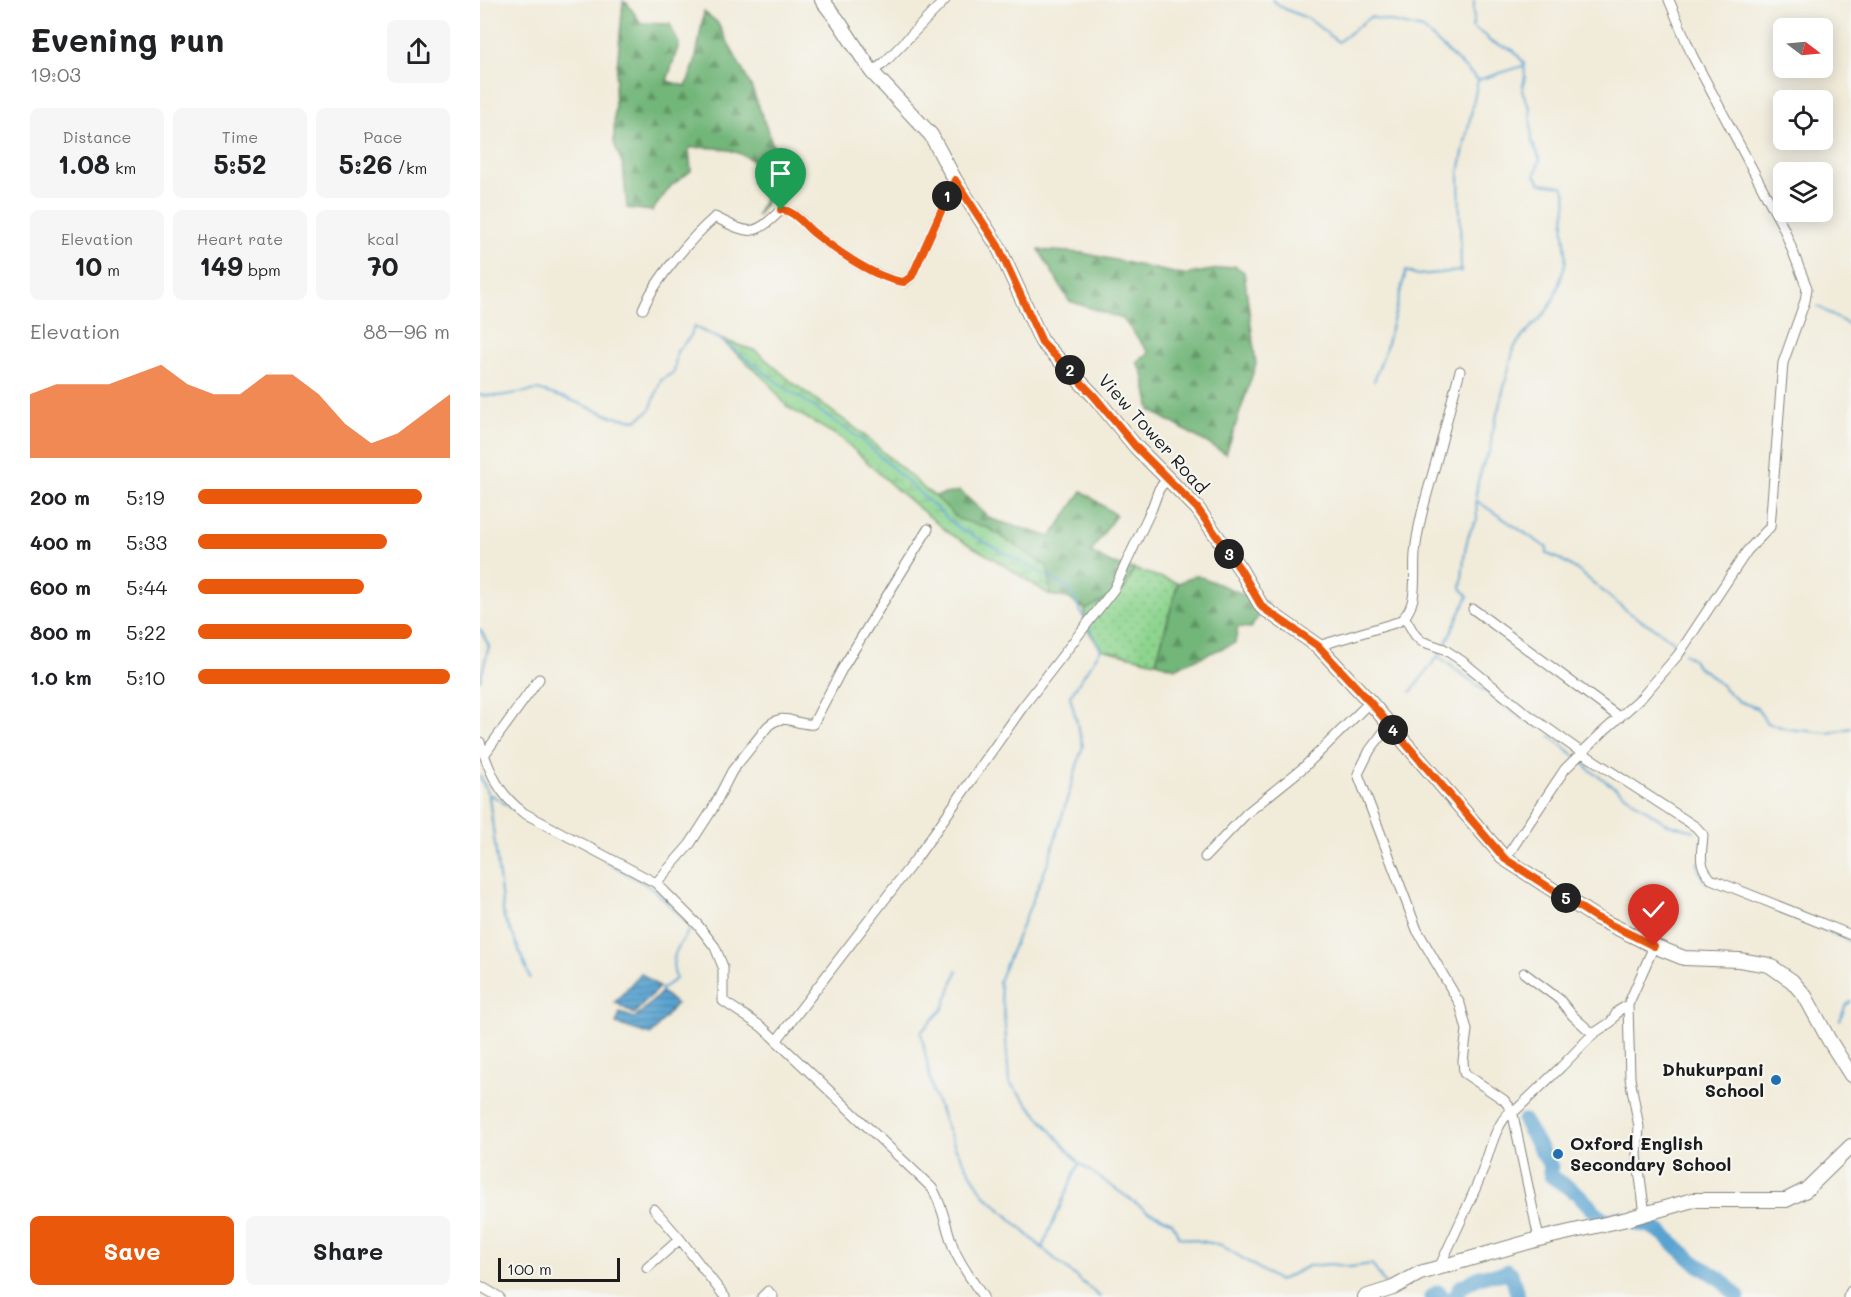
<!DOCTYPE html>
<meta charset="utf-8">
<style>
:root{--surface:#fff;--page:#f6f6f6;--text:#202124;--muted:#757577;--accent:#ea580c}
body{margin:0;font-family:Mali,sans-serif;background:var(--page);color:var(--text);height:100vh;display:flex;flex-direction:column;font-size:22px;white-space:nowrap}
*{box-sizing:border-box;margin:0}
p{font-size:20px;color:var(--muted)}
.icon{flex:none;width:33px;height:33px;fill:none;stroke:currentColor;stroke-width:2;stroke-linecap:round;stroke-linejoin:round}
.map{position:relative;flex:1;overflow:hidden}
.side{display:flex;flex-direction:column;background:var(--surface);width:480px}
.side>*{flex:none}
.needle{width:39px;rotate:106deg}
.buttons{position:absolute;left:1293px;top:18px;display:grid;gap:12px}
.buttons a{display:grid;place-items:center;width:60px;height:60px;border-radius:9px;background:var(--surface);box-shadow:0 3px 15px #0003;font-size:30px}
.scale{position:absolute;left:18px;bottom:15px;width:122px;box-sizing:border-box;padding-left:6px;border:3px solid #1c1c1c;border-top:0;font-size:16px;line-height:21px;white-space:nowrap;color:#1c1c1c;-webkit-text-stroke:4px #f6f6f2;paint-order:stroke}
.pin{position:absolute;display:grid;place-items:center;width:51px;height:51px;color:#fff;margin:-62px -26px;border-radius:50% 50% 50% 0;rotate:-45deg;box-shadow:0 0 6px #0007}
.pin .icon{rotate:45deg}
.km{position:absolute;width:30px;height:30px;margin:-15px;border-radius:50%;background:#222;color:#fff;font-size:16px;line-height:30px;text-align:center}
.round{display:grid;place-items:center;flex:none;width:63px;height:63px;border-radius:9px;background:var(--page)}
.head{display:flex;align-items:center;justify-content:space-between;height:102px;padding:0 30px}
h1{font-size:33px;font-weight:700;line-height:45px}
.figures{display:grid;grid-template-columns:repeat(3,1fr);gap:9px;height:102px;padding:6px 30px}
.figures div{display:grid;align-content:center;border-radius:9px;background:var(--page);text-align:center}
.figures b{font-size:26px;font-weight:700}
.figures small{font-size:16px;font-weight:400}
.figures p{font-size:16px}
.chart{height:168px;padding:12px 30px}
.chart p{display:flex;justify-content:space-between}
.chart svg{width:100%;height:108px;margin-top:6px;fill:var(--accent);opacity:.7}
.action{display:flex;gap:12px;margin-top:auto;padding:12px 30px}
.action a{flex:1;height:69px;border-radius:9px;background:var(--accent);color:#fff;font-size:24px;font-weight:700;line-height:69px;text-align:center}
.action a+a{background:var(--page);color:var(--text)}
ul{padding:0 30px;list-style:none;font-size:20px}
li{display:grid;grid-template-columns:96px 72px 1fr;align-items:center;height:45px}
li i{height:15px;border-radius:8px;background:var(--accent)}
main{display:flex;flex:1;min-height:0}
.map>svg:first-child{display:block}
.grass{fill:url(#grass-dots);stroke:#547855;stroke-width:1.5}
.forest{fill:url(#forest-firs);stroke:#47694a;stroke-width:1.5}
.wetland{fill:url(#wetland-marsh);stroke:#547855;stroke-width:1.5}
.water{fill:url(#water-rules);stroke:#3a6076;stroke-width:1.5}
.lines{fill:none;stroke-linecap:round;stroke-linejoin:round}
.stream{stroke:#58a3d0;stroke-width:2}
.river{stroke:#58a3d0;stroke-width:15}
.street-casing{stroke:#86847a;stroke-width:11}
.secondary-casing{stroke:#86847a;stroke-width:16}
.street{stroke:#fff;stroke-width:9}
.secondary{stroke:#fff;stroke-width:14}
.route-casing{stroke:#fff;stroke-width:12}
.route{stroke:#ea580c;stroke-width:8}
.poi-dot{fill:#1f6fb2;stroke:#f6f6f2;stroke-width:2}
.labels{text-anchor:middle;stroke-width:4.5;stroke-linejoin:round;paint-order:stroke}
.street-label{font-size:18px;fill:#1c1c1c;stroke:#f6f6f2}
.poi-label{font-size:18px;font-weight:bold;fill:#1c1c1c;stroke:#f6f6f2;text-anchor:end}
</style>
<main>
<section class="side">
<div class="head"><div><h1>Evening run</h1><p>19:03</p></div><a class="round"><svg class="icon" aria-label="share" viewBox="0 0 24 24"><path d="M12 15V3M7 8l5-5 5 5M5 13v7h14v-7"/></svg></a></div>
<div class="figures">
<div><p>Distance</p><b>1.08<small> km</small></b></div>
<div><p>Time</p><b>5:52</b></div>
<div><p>Pace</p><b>5:26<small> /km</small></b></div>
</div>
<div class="figures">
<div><p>Elevation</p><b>10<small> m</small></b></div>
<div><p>Heart rate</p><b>149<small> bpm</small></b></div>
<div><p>kcal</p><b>70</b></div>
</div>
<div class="chart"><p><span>Elevation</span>88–96 m</p>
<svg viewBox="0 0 160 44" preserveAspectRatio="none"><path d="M0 44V18L10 14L20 14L30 14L40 10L50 6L60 14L70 18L80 18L90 10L100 10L110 18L120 30L130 38L140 34L150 26L160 18V44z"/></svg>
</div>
<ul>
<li><b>200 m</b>5:19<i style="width:89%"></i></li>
<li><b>400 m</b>5:33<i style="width:75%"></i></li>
<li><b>600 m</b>5:44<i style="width:66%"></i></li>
<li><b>800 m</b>5:22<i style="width:85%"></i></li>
<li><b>1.0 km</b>5:10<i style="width:100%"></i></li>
</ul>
<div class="action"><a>Save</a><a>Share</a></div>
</section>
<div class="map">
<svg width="1371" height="1297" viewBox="0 0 1371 1297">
<defs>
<pattern id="grass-dots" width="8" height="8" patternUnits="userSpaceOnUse" patternTransform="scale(1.5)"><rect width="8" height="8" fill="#8dd48e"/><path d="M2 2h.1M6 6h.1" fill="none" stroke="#79b57a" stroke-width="1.8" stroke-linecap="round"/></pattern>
<pattern id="forest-firs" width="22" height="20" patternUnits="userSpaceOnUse" patternTransform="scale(1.5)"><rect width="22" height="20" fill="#72b679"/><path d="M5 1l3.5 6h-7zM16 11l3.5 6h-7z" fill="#5d9362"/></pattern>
<pattern id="wetland-marsh" width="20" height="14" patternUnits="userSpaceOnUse" patternTransform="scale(1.5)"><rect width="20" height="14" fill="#8dd48e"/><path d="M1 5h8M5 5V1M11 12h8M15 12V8" fill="none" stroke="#79b57a"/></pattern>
<pattern id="water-rules" width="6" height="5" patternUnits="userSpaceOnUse" patternTransform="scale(1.5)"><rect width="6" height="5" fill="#58a3d0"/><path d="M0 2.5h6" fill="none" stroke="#4884a8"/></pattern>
</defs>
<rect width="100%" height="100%" fill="#f6f6f2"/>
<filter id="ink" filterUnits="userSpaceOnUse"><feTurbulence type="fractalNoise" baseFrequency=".0167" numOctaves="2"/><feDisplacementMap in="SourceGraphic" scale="12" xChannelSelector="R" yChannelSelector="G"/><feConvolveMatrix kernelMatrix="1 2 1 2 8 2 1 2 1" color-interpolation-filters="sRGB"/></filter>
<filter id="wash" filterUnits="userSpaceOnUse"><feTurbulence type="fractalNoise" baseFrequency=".008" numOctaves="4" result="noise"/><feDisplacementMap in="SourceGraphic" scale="24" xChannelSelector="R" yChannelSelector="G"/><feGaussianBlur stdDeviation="1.35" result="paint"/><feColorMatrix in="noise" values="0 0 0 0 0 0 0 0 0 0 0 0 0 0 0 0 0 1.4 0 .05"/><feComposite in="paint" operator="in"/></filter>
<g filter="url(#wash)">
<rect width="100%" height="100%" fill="#f1ebd9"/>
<!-- grass -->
<path class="grass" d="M654,569L698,583L676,662L621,649L605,626V610L644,590Z"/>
<!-- forest -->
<path class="forest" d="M143,2L147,3L161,23L190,24L199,44L187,81L206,86L215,63L224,12L237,22L271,86L293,145L300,170L286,203L277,216L290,185C275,150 244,146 209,148L211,171L191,186L172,211L147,208L143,166L134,143L135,89Z
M559,250L603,253L703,275L755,266L764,272L776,364L746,454L670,410L663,374L657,362L669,353L643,319L589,301Z
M480,491L511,519L571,537L602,491L636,515L611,552L630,563L654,569L644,590L605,610L588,598L570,595L568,567L508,528L478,519L455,496Z
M716,575L788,604L770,628L758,627L755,643L695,668L676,662L698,583Z"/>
<!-- wetland -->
<path class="wetland" d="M240,339L276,351L312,382L382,433L447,491L455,496L478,519L508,528L568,567L570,595L514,559L470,534L416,489L361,438L307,407L287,381Z"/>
<!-- water -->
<path class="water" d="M161,973L179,987L154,1014L135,1002Z
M182,992L196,1004L171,1035L136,1024L140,1013L155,1018Z"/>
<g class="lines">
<!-- stream -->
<path class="stream" d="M792,0L805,9L829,19L858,42L890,17L943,29L997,79
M143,1V0
M1338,306L1356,318L1371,325
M894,381L905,351L926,271L938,275L981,271L979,172L998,80L1043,66
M0,395L18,396L58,390L88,399L133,417L157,420L170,410L181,380L194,372L197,351L210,337L214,327L240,339L304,387L381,439L477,527L589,588L605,620
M997,501L1067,548V554C1098,564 1121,592 1147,611C1165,624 1186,632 1200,649
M609,627L621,649L590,696L603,746L568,863L519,981L524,1012L529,1082L599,1163L562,1248L620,1297
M0,629L9,646L0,680
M964,647L988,596L981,588C984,567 983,536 997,520L996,494L998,481L1005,459L1010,451L1012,434L1034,348C1043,332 1060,322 1070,306C1074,299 1084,271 1085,263C1088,248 1082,235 1084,221C1085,209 1090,197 1082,186L1060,183L1055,175L1060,159L1052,142L1050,108L1042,91L1045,76L1044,63L1033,50L1009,41L1007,37L992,27L994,19V0
M1204,653L1213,659L1217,667L1228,673L1258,701L1277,708L1287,723L1308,729L1348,733L1371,728
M958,656L1033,712L1058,727
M931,692L961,652
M1070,736L1094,755
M1098,758L1110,770L1185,823L1214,831
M0,776L9,796L24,918L33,935L50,978
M9,796L12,795L34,810
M46,819L73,833
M125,861L171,887L212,927C199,945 188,956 196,979L181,989L182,992
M1218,862V867L1224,880L1228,882
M1295,909L1371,941
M477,971L463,1009L441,1032L453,1092L475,1147L503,1193L562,1248
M1360,1020L1365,1007L1371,1001
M599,1163L667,1211L692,1222L699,1237L741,1245L799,1281L828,1266L851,1264L870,1267L892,1264L905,1284"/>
<!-- river -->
<path class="river" d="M1044,1121L1071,1167L1070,1172L1071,1176L1098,1194L1124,1221L1140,1218
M1156,1224L1168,1225L1182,1233L1214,1262L1240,1279L1258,1297
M951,1297L958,1292L963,1297
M974,1297L978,1294L979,1288C986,1285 996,1278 1003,1276C1013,1273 1019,1277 1028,1271L1031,1273L1038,1297"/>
</g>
</g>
<g filter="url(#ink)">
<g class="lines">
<defs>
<path id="street" d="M392,72L404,63L465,0
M163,309C174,281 212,237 235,217C269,234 273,238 301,210C314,209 325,226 334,233C357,251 396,279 425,282L432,276L475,180
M993,609L1139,717
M925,618L935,635L941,641L964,649L982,661L1043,711L1101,752L1216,827L1223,835C1222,853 1217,864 1231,879L1371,935
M838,646L918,622C940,609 933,576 935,554C938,519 950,485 959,451C966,425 972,398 980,371
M909,725L890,750L878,774L937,930L980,1004L987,1030L983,1061L984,1073L1024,1100L1032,1110C1014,1125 1010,1153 1001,1175C988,1207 973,1237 959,1268
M0,742C9,771 19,795 44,813L176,883L217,924L235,947L243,967V1001L282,1027L452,1188C463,1205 466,1229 474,1249C481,1266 493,1281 503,1297
M4,755L59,679
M725,857L767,813L824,767L890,702
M1025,859L1085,769L1125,730L1162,697L1198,655L1267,551L1290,527L1303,363L1325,301L1327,288L1304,229L1212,55L1189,0
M176,883L210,844L232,810L252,771L288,726C305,711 315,726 333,724L362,669L448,529
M1044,973L1079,999L1093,1016L1113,1034L1081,1067L1036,1110H1032L1059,1239
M1148,1005L1150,1078L1159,1127L1157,1155L1165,1214
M1113,1034L1131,1022L1138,1011L1148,1005L1174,946
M297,1040L438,856L542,708L634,589L672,508L679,489L687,479
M174,1209L200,1239L245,1297
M167,1268L200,1239
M0,1286L19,1297
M282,1297L288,1291L293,1297
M1368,1297L1371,1291"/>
<path id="secondary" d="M342,0L359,22L392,72L451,135L475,180L518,246L562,342L614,396L656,447L717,508L760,569L782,607L838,646L890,702L1025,859L1115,917L1174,946L1204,958L1259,960L1289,965L1312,981L1325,996L1349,1040L1371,1075
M885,1297L913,1288L940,1273L1059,1239L1147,1219L1213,1200H1306L1326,1190L1371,1146"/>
</defs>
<!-- street casing -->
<use href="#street" class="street-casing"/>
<!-- secondary casing -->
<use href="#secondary" class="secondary-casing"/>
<!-- street -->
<use href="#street" class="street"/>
<!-- secondary -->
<use href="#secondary" class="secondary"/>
</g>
</g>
<g class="lines" filter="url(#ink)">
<defs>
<path id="route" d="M301,210C313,209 325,226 334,233C357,251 396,279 424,282L432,276L475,180L518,246L562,342L614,396L656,447L717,508L760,569L782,607L838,646L890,702L1025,859L1115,917L1174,946"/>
</defs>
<!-- route casing -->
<use href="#route" class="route-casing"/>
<!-- route -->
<use href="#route" class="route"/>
</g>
<!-- markers -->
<g class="poi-dot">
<circle cx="1296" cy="1080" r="6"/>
<circle cx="1078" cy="1154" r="6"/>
</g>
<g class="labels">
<!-- street labels -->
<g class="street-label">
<text transform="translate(673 434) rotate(48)" y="6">View Tower Road</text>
</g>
<!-- poi labels -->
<g class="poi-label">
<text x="1284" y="1076">Dhukurpani<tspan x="1284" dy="21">School</tspan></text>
<text x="1090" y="1150" text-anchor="start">Oxford English<tspan x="1090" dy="21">Secondary School</tspan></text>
</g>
</g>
</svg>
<div class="buttons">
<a><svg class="needle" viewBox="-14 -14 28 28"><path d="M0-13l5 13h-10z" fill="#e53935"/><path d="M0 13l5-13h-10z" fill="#757577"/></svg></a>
<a><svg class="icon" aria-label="locate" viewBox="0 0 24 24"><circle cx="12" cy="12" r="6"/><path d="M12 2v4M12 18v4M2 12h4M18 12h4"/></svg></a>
<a><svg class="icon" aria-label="layers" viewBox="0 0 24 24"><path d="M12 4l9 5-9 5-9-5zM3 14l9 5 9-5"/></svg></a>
</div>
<div class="scale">100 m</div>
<div class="pin" style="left:301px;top:210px;background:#1e9e55"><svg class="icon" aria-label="arrive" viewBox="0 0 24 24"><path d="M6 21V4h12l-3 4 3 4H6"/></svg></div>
<div class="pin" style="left:1174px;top:946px;background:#d93025"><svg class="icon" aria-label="check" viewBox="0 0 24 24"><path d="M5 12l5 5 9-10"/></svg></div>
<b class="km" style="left:467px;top:196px">1</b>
<b class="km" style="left:590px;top:370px">2</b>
<b class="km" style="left:749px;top:554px">3</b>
<b class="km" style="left:913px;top:730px">4</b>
<b class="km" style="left:1086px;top:898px">5</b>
</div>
</main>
